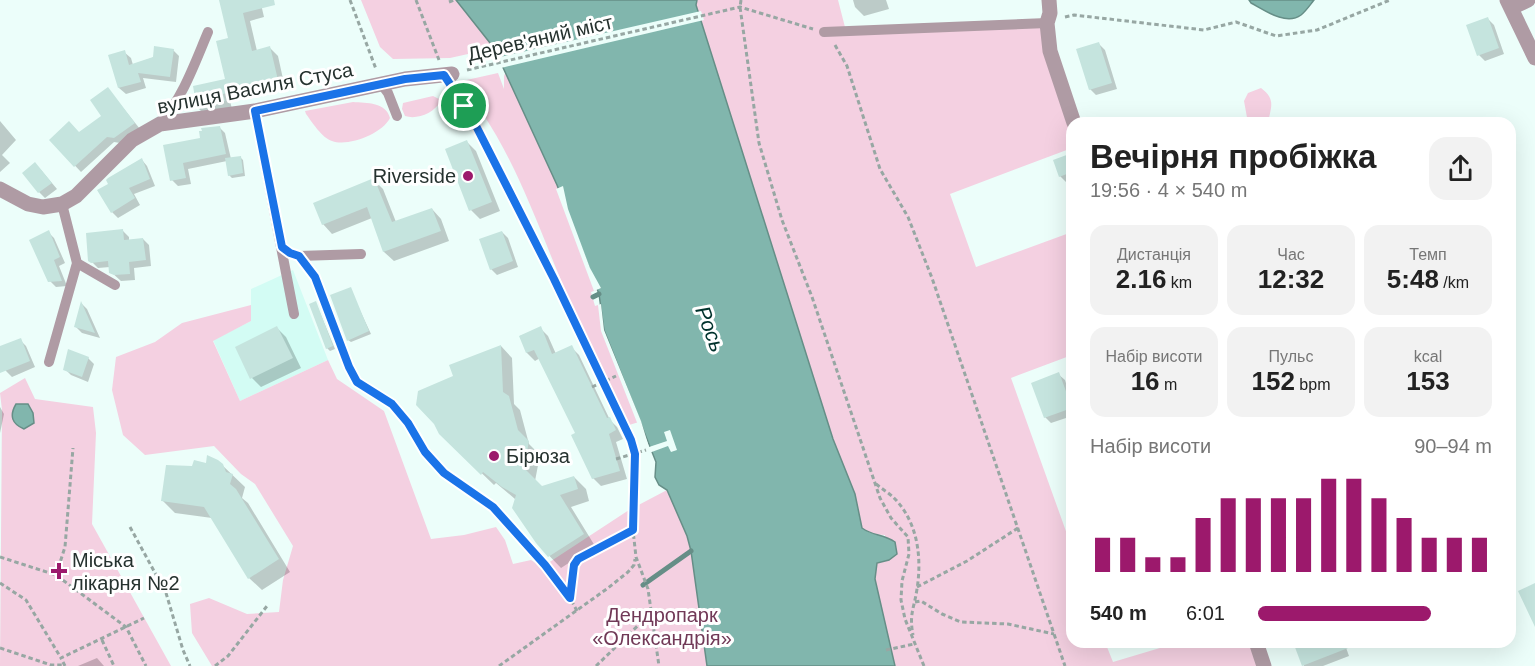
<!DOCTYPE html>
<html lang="uk">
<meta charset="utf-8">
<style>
:root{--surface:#fff;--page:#f2f2f2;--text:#222;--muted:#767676;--accent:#9c196c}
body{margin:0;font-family:Helvetica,sans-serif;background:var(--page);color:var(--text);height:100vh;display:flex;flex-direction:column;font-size:22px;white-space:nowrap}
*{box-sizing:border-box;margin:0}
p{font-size:20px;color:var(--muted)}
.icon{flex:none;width:33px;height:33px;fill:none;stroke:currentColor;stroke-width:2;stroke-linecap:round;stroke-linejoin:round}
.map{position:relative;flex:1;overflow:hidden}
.sheet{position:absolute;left:1066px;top:117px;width:450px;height:531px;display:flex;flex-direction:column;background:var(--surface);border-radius:18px;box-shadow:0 6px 24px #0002}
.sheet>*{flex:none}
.pin{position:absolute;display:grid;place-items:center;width:51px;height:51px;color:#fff;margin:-26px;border:3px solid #fff;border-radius:50%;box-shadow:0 2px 6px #0007}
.round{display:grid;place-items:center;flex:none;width:63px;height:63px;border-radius:18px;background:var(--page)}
.head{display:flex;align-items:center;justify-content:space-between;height:102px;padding:0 24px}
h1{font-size:33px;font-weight:700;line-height:45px}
.figures{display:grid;grid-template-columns:repeat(3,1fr);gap:9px;height:102px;padding:6px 24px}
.figures div{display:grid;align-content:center;border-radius:15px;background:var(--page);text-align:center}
.figures b{font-size:26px;font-weight:700}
.figures small{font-size:16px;font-weight:400}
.figures p{font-size:16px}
.chart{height:168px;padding:12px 24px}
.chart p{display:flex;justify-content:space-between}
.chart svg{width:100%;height:108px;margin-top:6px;stroke:var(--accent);stroke-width:6}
ul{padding:0 24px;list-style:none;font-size:20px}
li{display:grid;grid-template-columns:96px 72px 1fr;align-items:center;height:45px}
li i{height:15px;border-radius:8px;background:var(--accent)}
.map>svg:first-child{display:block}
.built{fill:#d3fcf4}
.green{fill:#f4d0e1}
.water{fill:#81b6ad;stroke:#668e87;stroke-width:1.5}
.pier{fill:#ecfefa}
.shadow{fill:#0003}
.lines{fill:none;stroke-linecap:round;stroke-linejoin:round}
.stream{stroke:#668e87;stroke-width:5}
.building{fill:#c5e4de}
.path{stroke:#97a7a3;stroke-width:3;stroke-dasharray:4.5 3;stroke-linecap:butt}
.lane{stroke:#af9ba4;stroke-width:10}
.street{stroke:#af9ba4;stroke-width:15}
.route-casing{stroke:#fff;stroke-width:12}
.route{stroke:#1a73e8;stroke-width:8}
.poi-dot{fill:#9c196c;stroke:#fff;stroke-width:2}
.labels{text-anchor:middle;stroke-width:6;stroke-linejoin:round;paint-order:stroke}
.street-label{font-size:20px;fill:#26322f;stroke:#fff}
.poi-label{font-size:20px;fill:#26322f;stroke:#fff;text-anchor:start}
.park-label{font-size:20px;fill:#713957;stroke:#fff}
.water-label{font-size:21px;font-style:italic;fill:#00322c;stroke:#fff}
</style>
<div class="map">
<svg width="1535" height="666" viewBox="0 0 1535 666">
<rect width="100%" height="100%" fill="#ecfefa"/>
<!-- built -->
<path class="built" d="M293,270L328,360L240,401L213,340L251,321V289Z"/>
<!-- green -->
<path class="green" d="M361,0H465L495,48L450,58L393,59L380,47Z
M697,0H838L846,31L1047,23L1072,123V148L950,194L976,267L1072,232V355L1011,378L1072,548V642H1105L1113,662L1180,642H1256L1264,666H895L875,580L877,563L889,560L885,535L870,534L862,528L855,494L833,439L696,5Z
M506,71L535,138L557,185L597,290L591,292L595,306L601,304L604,330L639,422L629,425C606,379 583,332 563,285C538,226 517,164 481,111L479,112L462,81L498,73L504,89V76Z
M1261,88C1276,99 1271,107 1268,123H1248L1244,101L1248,93Z
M433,96L439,99L440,102C434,113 417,120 405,116L402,109L403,103Z
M353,102C367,103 386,102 390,118C382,134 348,147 332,141C322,138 312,122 306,114L305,111Z
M251,305V321L213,341L240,401L328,360L337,379L384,411L431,539L464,535L496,527L505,540L513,564L531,560L542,567L629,510L667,490L687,536L691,551L707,666H212L192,633L190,604L209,598L247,614L279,612L283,580L293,546L255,484L241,474L214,446L145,455L123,435L112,390L116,357L155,342L182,323Z
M25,378L35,399L93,407L96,433L92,524L171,666H0L2,410L0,393Z"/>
<!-- water -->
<path class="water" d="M456,0H697L696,5L833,439L855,494L862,528C873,536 883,534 895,542L897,554L889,560L877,563L875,579L895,666H707L691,551L687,536L667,490L659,485L655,477L656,462L604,330L599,294L557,185L494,48Z
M1249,0H1314C1310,5 1306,11 1301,15C1286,26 1264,10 1251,3Z
M16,404H28L33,413L34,423L24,429C12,424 9,416 16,404Z"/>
<!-- pier -->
<path class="pier" d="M701,11L704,20L501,68L496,58Z
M563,186L568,209L590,268L601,288L594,291L556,189Z
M601,304L604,330L641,421L649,447L667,441L664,432L670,430L677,450L671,452L668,446L649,453L601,331L598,305Z"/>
<!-- shadow -->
<path class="shadow" d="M220,0H260L264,17L250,21L257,51L270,48L278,56L285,88L230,101L232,109L206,116L198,108L227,80L230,39Z
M853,0H886L889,9L864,16L855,7Z
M1488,19L1494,25L1504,54L1485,61L1479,55Z
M1099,44L1105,50L1117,89L1096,95L1090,89Z
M173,50L179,56L176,82L143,78L146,88L126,94L119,88L110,56L124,52L131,58L133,65Z
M108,89L140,129L120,143L114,142L81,172L51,140L80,134L104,117Z
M0,121L16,140L2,155L10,163L0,172Z
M219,127L225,133L231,159L240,157L243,160L245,176L232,178L229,175L227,161L188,169L191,184L178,186L172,180L165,147L202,139Z
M467,142L476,151L500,211L480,219L471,210Z
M1071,155L1072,180L1066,182L1060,176Z
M142,160L147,166L155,186L134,194L140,205L118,218L112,212Z
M41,170L57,189L45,198L39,192Z
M374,180L383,189L396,222L432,209L441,219L449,241L394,261L384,252L372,218L332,234L323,224Z
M123,231L129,237V241L143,239L149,245L151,266L134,268L135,280L121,281L111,272L110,267L98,268L90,260Z
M48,232L54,238L65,263L59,266L67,286L56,287L50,281Z
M502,232L508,238L518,267L497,275L491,269Z
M350,289L371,334L351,342L348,340Z
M316,303L335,349L330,351L327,348Z
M82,304L87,309L100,338L82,333L76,327Z
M277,328L286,337L301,368L261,387L252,378Z
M540,328L548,336L556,354L571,347L579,355L610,420L617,427L623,439L616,442L627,479L601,486L593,478L577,434L540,358L535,361L527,353L520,336Z
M20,340L26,346L35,367L12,377L6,371L0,356V348Z
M501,346L512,358L514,404L520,410L529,444L540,455L535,481L542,488L574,477L586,489L589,501L571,507L595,546L561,568L537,543L515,499L496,483L494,485L440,433L455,377Z
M88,358L94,364L88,382L71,375L65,369Z
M1058,374L1065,380L1072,402V416L1051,423L1045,417Z
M0,407L4,414L0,433Z
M222,465L245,487L242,498L248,503L290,572L262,590L249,578L212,518L175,513L162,500L193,467Z
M1294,642H1344L1349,656L1323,666H1304Z
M97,658L104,666H78Z"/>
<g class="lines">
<!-- stream -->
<path class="stream" d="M593,297L599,294
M643,585L691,551"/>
</g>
<!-- building -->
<path class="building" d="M219,0H274L275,5L243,13L252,51L270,46L278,80L223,94L225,101L215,103V107L197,109L193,86L225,79L216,41L228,38Z
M1488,17L1499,48L1477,56L1466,25Z
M1099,42L1112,83L1089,90L1076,49Z
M154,46L174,49L170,77L138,73L141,82L118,88L108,55L125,50L129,65L153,57Z
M108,87L135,123L114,138L107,137L74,167L49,140L69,121L79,132L101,116L90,100Z
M220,126L226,154L183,163L186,178L170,181L163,145L200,138L199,131H202L201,128Z
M467,140L492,202L469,211L445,149Z
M1072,153V172L1059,177L1053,160Z
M241,156L243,173L228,176L225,158Z
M142,158L150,179L129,188L135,198L111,213L97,190L108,184L106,180L108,178Z
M35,162L52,183L38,193L22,173Z
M374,178L392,222L432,208L441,231L383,252L367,207L322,225L313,203Z
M123,229L124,240L143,238L146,260L129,262L130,274L114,275L109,273L108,261L91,263L88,261L86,233Z
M49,230L60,257L54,260L62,281L48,282L29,240Z
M502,231L513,261L490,270L479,239Z
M351,287L369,331L347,341L330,295Z
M81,301L95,333L74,327Z
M316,301L333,346L326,349L309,304Z
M277,326L293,358L250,379L235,347Z
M541,326L552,354L572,345L607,418L610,417L616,430L609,434L620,471L592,479L571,435L575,433L534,350L526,353L519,336Z
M21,338L30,361L0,373V346Z
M501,345L503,392L509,396L518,430L529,441L524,468L542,486L574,476L578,489L560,495L584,534L548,557L536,543L512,508L516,495L502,487L483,472L481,475L439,434L434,424L416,405L418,391L453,376L449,365Z
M68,349L89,357L82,377L63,370Z
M1059,372L1072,408L1044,418L1031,383Z
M207,455L218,460L223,464L226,472L233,474L230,484L236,489L279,559L248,579L204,507L161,501L166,465L192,466L194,460L206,463Z
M1535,583V627L1518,591Z
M1293,642H1361V643L1302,666Z"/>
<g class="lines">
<!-- path -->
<path class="path" d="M350,0L376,69
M416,0L439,60
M741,0L740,7L759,143L782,220L812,297L880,498L891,518L908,537L909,554L902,581L901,600L905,619L924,666
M449,2L454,0
M1065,17L1074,15L1204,30L1236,22L1276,36L1317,30L1390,0
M835,45L847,66L880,169L908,217L932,278L1065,666
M467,70L740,7L813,29
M454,90L472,118L501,173L631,440L635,454L633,530L636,557L648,589L659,666
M445,116L464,106
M592,387L616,376
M616,459L646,450
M876,484C882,489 889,493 894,498C918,522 922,558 917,589C914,609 909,614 913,635
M130,527L166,593L183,650L190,666
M0,557L56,575L126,627L146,666
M56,575L65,547L73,448
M553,576L569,597
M0,583L26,600L61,658
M917,587L967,561L1018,528
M915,602L921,601L942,614L961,622L1008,624L1054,634
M577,611L570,598L574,565L578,559L633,530
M102,640L114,666
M0,648L51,665H64
M886,650L914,644
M65,666L61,658L144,618
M215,666L228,656L267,606
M499,666L608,588L628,572L634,565L635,559
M596,666L651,613"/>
<!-- lane -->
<path class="lane" d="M824,32L1047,23
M382,85L388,93L397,116
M255,111L281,247L289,253L299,256L315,277L349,367L357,382L392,404L408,423L425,452L444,473L493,507L545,565
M160,124C183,97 194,65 208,32
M281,247L294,314
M299,256L361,254
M77,263L115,285
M49,362L77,263L62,204"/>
<!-- street -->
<path class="street" d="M1049,0L1050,13L1047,23L1050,51L1074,123
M1507,0L1535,58
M1511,8L1528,0
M0,189L28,204L43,207L62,204L76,196L132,140L160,124L255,111L405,79L452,74
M1256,642L1264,666"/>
</g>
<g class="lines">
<defs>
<path id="route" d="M444,75L472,118L554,279L631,440L635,454L633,530L578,559L574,565L570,598L545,565L493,507L444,473L425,452L408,423L392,404L357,382L349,367L315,277L299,256L290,253L282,247L255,111L405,79Z"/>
</defs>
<!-- route casing -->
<use href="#route" class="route-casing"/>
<!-- route -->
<use href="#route" class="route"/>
</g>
<!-- markers -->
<g class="poi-dot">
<circle cx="468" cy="176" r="6"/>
<circle cx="494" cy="456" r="6"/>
<path d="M56 562h6v6h6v6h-6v6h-6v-6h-6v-6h6z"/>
</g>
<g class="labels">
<!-- street labels -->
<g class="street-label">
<text transform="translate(540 38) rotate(-13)" y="7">Дерев'яний міст</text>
<text transform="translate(255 88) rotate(-11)" y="7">вулиця Василя Стуса</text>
</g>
<!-- poi labels -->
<g class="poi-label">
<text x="456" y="183" text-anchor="end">Riverside</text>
<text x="506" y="463">Бірюза</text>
<text x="72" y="567">Міська<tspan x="72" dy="23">лікарня №2</tspan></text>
</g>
<!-- park labels -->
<g class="park-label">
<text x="662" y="622">Дендропарк<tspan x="662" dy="23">«Олександрія»</tspan></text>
</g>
<!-- water labels -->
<g class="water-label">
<text transform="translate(710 329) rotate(69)" y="7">Рось</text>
</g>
</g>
</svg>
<div class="pin" style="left:464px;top:106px;background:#1e9e55"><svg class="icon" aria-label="arrive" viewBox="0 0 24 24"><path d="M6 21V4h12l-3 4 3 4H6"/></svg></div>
<section class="sheet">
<div class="head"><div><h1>Вечірня пробіжка</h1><p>19:56 · 4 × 540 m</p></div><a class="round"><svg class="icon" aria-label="share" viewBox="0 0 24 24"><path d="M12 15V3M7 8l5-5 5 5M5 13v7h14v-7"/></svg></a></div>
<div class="figures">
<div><p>Дистанція</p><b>2.16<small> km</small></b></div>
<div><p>Час</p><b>12:32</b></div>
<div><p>Темп</p><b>5:48<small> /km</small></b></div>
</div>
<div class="figures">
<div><p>Набір висоти</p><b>16<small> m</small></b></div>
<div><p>Пульс</p><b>152<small> bpm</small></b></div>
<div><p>kcal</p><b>153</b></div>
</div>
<div class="chart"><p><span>Набір висоти</span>90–94 m</p>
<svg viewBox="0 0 160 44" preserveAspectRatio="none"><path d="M5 44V30M15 44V30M25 44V38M35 44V38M45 44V22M55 44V14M65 44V14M75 44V14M85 44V14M95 44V6M105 44V6M115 44V14M125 44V22M135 44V30M145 44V30M155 44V30"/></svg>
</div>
<ul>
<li><b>540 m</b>6:01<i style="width:74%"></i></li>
</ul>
</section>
</div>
